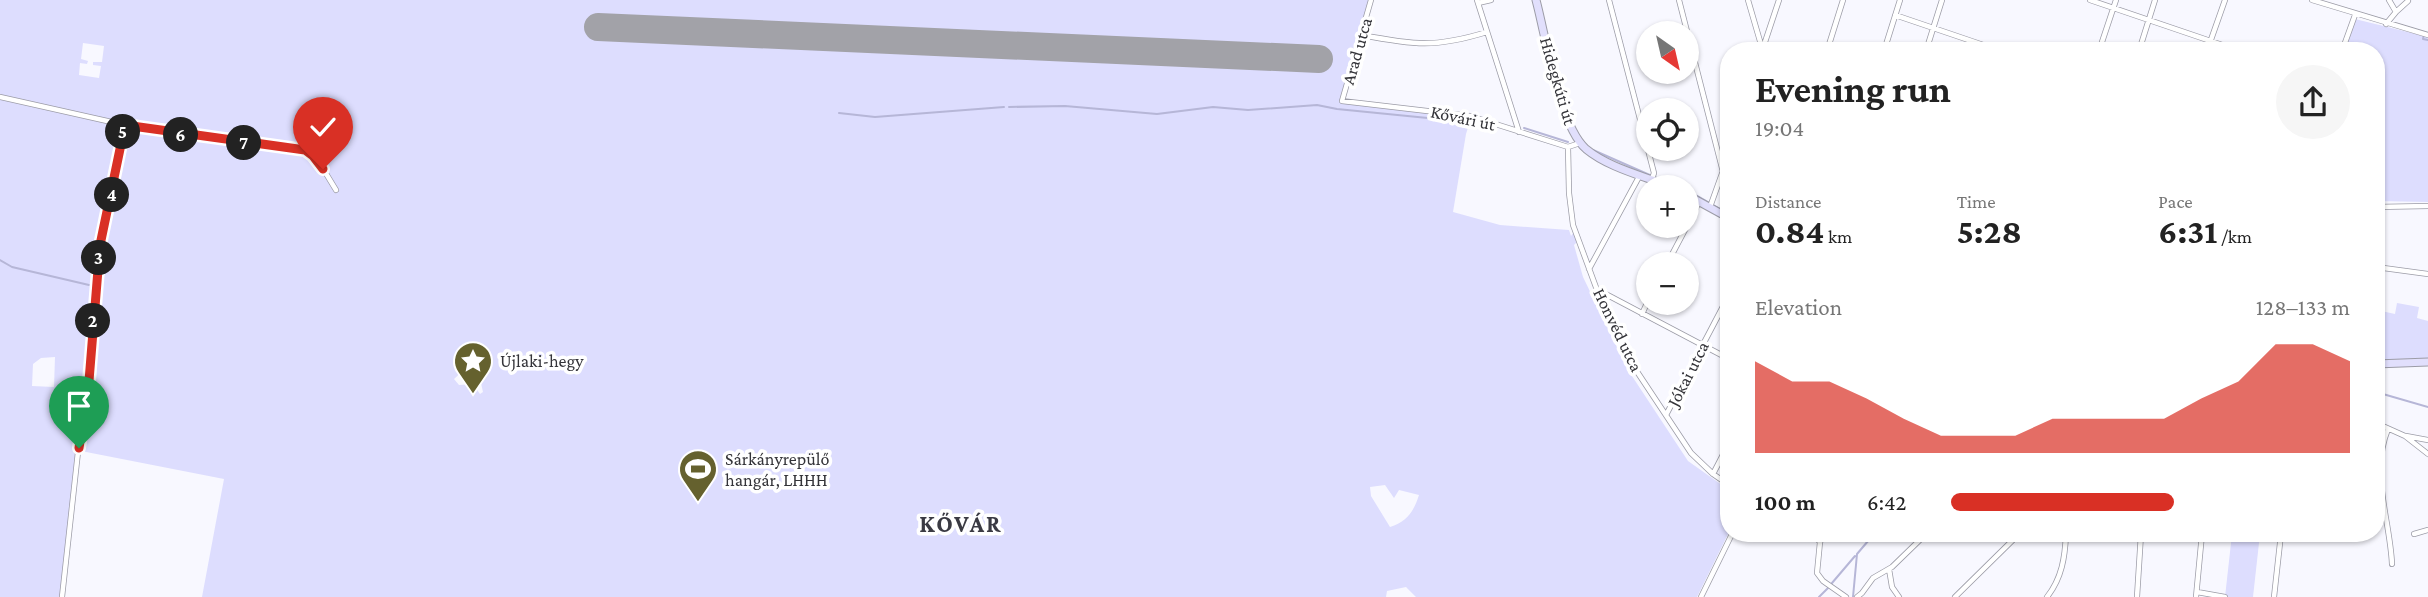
<!DOCTYPE html>
<meta charset="utf-8">
<style>
:root{--surface:#fff;--page:#f6f6f6;--text:#222;--muted:#767676;--accent:#d93025}
body{margin:0;font-family:"Crimson Pro",serif;background:var(--page);color:var(--text);height:100vh;display:flex;flex-direction:column;font-size:26px;white-space:nowrap}
*{box-sizing:border-box;margin:0}
p{font-size:23px;color:var(--muted)}
.icon{flex:none;width:38px;height:38px;fill:none;stroke:currentColor;stroke-width:2;stroke-linecap:round;stroke-linejoin:round}
.map{position:relative;flex:1;overflow:hidden}
.sheet{position:absolute;left:1720px;top:42px;width:665px;height:500px;display:flex;flex-direction:column;background:var(--surface);border-radius:28px;box-shadow:0 2px 5px #0004}
.sheet>*{flex:none}
.needle{width:46px;rotate:146deg}
.controls{position:absolute;left:1636px;top:21px;display:grid;gap:14px}
.controls a{display:grid;place-items:center;width:63px;height:63px;border-radius:50%;background:var(--surface);box-shadow:0 2px 5px #0004;font-size:35px}
.pin{position:absolute;display:grid;place-items:center;width:60px;height:60px;color:#fff;margin:-72px -30px;border-radius:50% 50% 50% 0;rotate:-45deg;box-shadow:0 0 7px #0007}
.pin .icon{rotate:45deg}
.km{position:absolute;width:35px;height:35px;margin:-18px;border-radius:50%;background:#222;color:#fff;font-size:19px;line-height:35px;text-align:center}
.round{display:grid;place-items:center;flex:none;width:74px;height:74px;border-radius:37px;background:var(--page)}
.headline{display:flex;align-items:center;justify-content:space-between;height:119px;padding:0 35px}
h1{font-size:38px;font-weight:700;line-height:52px}
.metrics{display:grid;grid-template-columns:repeat(3,1fr);gap:10px;height:119px;padding:7px 35px}
.metrics div{display:grid;align-content:center}
.metrics b{font-size:35px;font-weight:700}
.metrics small{font-size:19px;font-weight:400}
.metrics p{font-size:19px}
.chart{height:196px;padding:14px 35px}
.chart p{display:flex;justify-content:space-between}
.chart svg{width:100%;height:126px;margin-top:7px;fill:var(--accent);opacity:.7}
ul{padding:0 35px;list-style:none;font-size:23px}
li{display:grid;grid-template-columns:112px 84px 1fr;align-items:center;height:52px}
li i{height:18px;border-radius:9px;background:var(--accent)}
.map>svg:first-child{display:block}
.green{fill:#ddddfe;fill-rule:evenodd}
.lines{fill:none;stroke-linecap:round;stroke-linejoin:round}
.stream{stroke:#b6b6d7;stroke-width:2}
.runway{stroke:#a2a2a8;stroke-width:28}
.minor-casing{stroke:#9c9ca7;stroke-width:6}
.secondary-casing{stroke:#9c9ca7;stroke-width:9}
.minor{stroke:#fff;stroke-width:4.5}
.secondary{stroke:#e1dffc;stroke-width:7}
.route-casing{stroke:#fff;stroke-width:14}
.route{stroke:#d93025;stroke-width:9}
.labels{text-anchor:middle;stroke-width:7;stroke-linejoin:round;paint-order:stroke}
.street-label{font-size:18px;fill:#343439;stroke:#fff}
.poi-label{font-size:18px;fill:#343439;stroke:#fff;text-anchor:start}
.district-label{font-size:24px;font-weight:bold;letter-spacing:2px;fill:#3a3a43;stroke:#fff}
</style>
<div class="map">
<svg width="2428" height="597" viewBox="0 0 2428 597">
<rect width="100%" height="100%" fill="#f8f8ff"/>
<!-- green -->
<path class="green" d="M0,0H1369L1340,102L1471,118L1466,134L1453,212L1500,225L1569,230L1571,236L1574,232L1578,241L1574,245L1583,277L1628,370L1688,461L1729,490V532L1697,597H1416L1406,587L1387,591L1386,597H202L224,479L76,450L60,597H0ZM83,43L104,46L102,62H93V65L101,66L99,78L79,75L80,63L87,64L88,61L81,59ZM464,356L480,360L488,374L480,379L483,392L480,394L473,384L459,385L454,379L466,368L456,363ZM55,357L54,387L32,386L33,364L41,358ZM1385,485L1394,498L1399,490L1419,495C1414,511 1407,522 1390,527L1371,496L1370,487Z
M2355,19L2428,37V202L2377,201L2376,51H2344Z
M2397,303L2419,307L2417,318L2428,321V358L2377,361V310L2395,314Z
M2232,534H2260L2253,597H2225Z"/>
<g class="lines">
<!-- stream -->
<path class="stream" d="M2424,35L2423,39L2428,40
M1009,107L1065,106L1157,114L1213,107L1248,110L1317,105L1337,109L1468,122
M839,113L875,117L1004,107
M1524,128L1568,142
M1593,150L1652,176
M1687,190L1729,214
M0,260L12,267L89,285
M2376,392L2428,407
M1832,583L1855,556
M1819,597L1828,588
M1853,597L1857,554L1874,534"/>
<!-- runway -->
<path class="runway" d="M598,27L1319,59"/>
<defs>
<path id="minor" d="M1371,0L1342,101L1470,116L1568,147L1580,143
M1477,0L1519,132
M1609,0L1654,173L1652,179
M1679,0L1723,172
M1748,0L1762,48
M2090,0L2240,51
M2312,0L2428,35
M1478,3L1491,0
M2397,11L2408,1
M1895,15L2001,51
M2386,24L2396,12L2389,0
M1362,35C1414,45 1435,48 1487,32
M1762,51L1779,0
M1827,51L1843,0
M1884,51L1900,0
M1926,51L1942,0
M2099,51L2116,0
M2139,51L2155,0
M2207,51L2225,0
M2342,51L2355,15
M0,97L125,125L305,150L319,162L336,190
M1568,147L1569,193L1573,225L1597,290L1626,355L1691,453L1713,474L1729,485
M1710,207L1729,154
M2376,207L2428,206
M1687,225L1699,202
M1667,264L1687,226
M2376,267L2428,274
M1589,269L1640,175
M1598,290L1729,359
M1642,314L1648,301
M1666,415L1729,295
M2376,423L2405,436L2428,454
M2388,429C2370,473 2390,519 2392,564
M2406,436L2428,440
M1713,474L1729,443
M1813,534L1820,542
M1825,534L1820,542L1817,573L1823,581L1846,597
M2414,534L2428,530
M1889,569L1892,587L1899,597
M2197,592L2225,597
M62,597L78,452L89,381L100,245L125,125
M1701,597L1732,534
M1857,597L1862,593L1873,578L1892,567L1926,534
M1955,597L2019,534
M2047,597C2062,578 2065,557 2066,534
M2137,597L2141,534
M2196,597L2202,534
M2274,597L2281,534"/>
<path id="secondary" d="M1536,0C1546,37 1559,125 1586,149C1609,168 1644,176 1671,187
M1687,195L1729,218
M2376,364L2428,362"/>
</defs>
<!-- minor casing -->
<use href="#minor" class="minor-casing"/>
<!-- secondary casing -->
<use href="#secondary" class="secondary-casing"/>
<!-- minor -->
<use href="#minor" class="minor"/>
<!-- secondary -->
<use href="#secondary" class="secondary"/>
</g>
<g class="lines">
<defs>
<path id="route" d="M79,448L89,381L100,245L125,125L305,150L313,156L323,169"/>
</defs>
<!-- route casing -->
<use href="#route" class="route-casing"/>
<!-- route -->
<use href="#route" class="route"/>
</g>
<!-- icons -->
<defs>
<symbol id="sight-pin" viewBox="-11 -11 22 30"><path d="M0 17L-7.5 6A9.5 9.5 0 1 1 7.5 6Z" fill="#65612e" stroke="#fff"/><path d="M0-6L1.8-2.2L6-1.7L2.9 1.2L3.7 5.4L0 3.3L-3.7 5.4L-2.9 1.2L-6-1.7L-1.8-2.2Z" fill="#fff"/></symbol>
<symbol id="stadium-pin" viewBox="-11 -11 22 30"><path d="M0 17L-7.5 6A9.5 9.5 0 1 1 7.5 6Z" fill="#65612e" stroke="#fff"/><path d="M0-5a6.5 5 0 1 0 0 10a6.5 5 0 1 0 0-10ZM-3.5-1.8h7v3.6h-7Z" fill="#fff"/></symbol>
</defs>
<g fill-rule="evenodd">
<use href="#sight-pin" x="451" y="339" width="44" height="60"/>
<use href="#stadium-pin" x="676" y="447" width="44" height="60"/>
</g>
<g class="labels">
<!-- street labels -->
<g class="street-label">
<text transform="translate(1357 51) rotate(-74)" y="6">Arad utca</text>
<text transform="translate(1558 81) rotate(74)" y="6">Hidegkúti út</text>
<text transform="translate(1463 118) rotate(12)" y="6">Kővári út</text>
<text transform="translate(1618 330) rotate(64)" y="6">Honvéd utca</text>
<text transform="translate(1688 374) rotate(-63)" y="6">Jókai utca</text>
</g>
<!-- poi labels -->
<g class="poi-label">
<text x="500" y="367">Újlaki-hegy</text>
<text x="725" y="465">Sárkányrepülő<tspan x="725" dy="21">hangár, LHHH</tspan></text>
</g>
<!-- district labels -->
<g class="district-label">
<text x="961" y="532">KŐVÁR</text>
</g>
</g>
</svg>
<div class="controls">
<a><svg class="needle" viewBox="-14 -14 28 28"><path d="M0-13l5 13h-10z" fill="#e53935"/><path d="M0 13l5-13h-10z" fill="#767676"/></svg></a>
<a><svg class="icon" aria-label="locate" viewBox="0 0 24 24"><circle cx="12" cy="12" r="6"/><path d="M12 2v4M12 18v4M2 12h4M18 12h4"/></svg></a>
<a>+</a>
<a>−</a>
</div>
<div class="pin" style="left:79px;top:448px;background:#1e9e55"><svg class="icon" aria-label="arrive" viewBox="0 0 24 24"><path d="M6 21V4h12l-3 4 3 4H6"/></svg></div>
<div class="pin" style="left:323px;top:169px;background:#d93025"><svg class="icon" aria-label="check" viewBox="0 0 24 24"><path d="M5 12l5 5 9-10"/></svg></div>
<b class="km" style="left:93px;top:321px">2</b>
<b class="km" style="left:99px;top:258px">3</b>
<b class="km" style="left:112px;top:195px">4</b>
<b class="km" style="left:123px;top:132px">5</b>
<b class="km" style="left:181px;top:135px">6</b>
<b class="km" style="left:244px;top:143px">7</b>
<section class="sheet">
<div class="headline"><div><h1>Evening run</h1><p>19:04</p></div><a class="round"><svg class="icon" aria-label="share" viewBox="0 0 24 24"><path d="M12 15V3M7 8l5-5 5 5M5 13v7h14v-7"/></svg></a></div>
<div class="metrics">
<div><p>Distance</p><b>0.84<small> km</small></b></div>
<div><p>Time</p><b>5:28</b></div>
<div><p>Pace</p><b>6:31<small> /km</small></b></div>
</div>
<div class="chart"><p><span>Elevation</span>128–133 m</p>
<svg viewBox="0 0 160 44" preserveAspectRatio="none"><path d="M0 44V12L10 19L20 19L30 25L40 32L50 38L60 38L70 38L80 32L90 32L100 32L110 32L120 25L130 19L140 6L150 6L160 12V44z"/></svg>
</div>
<ul>
<li><b>100 m</b>6:42<i style="width:56%"></i></li>
</ul>
</section>
</div>
